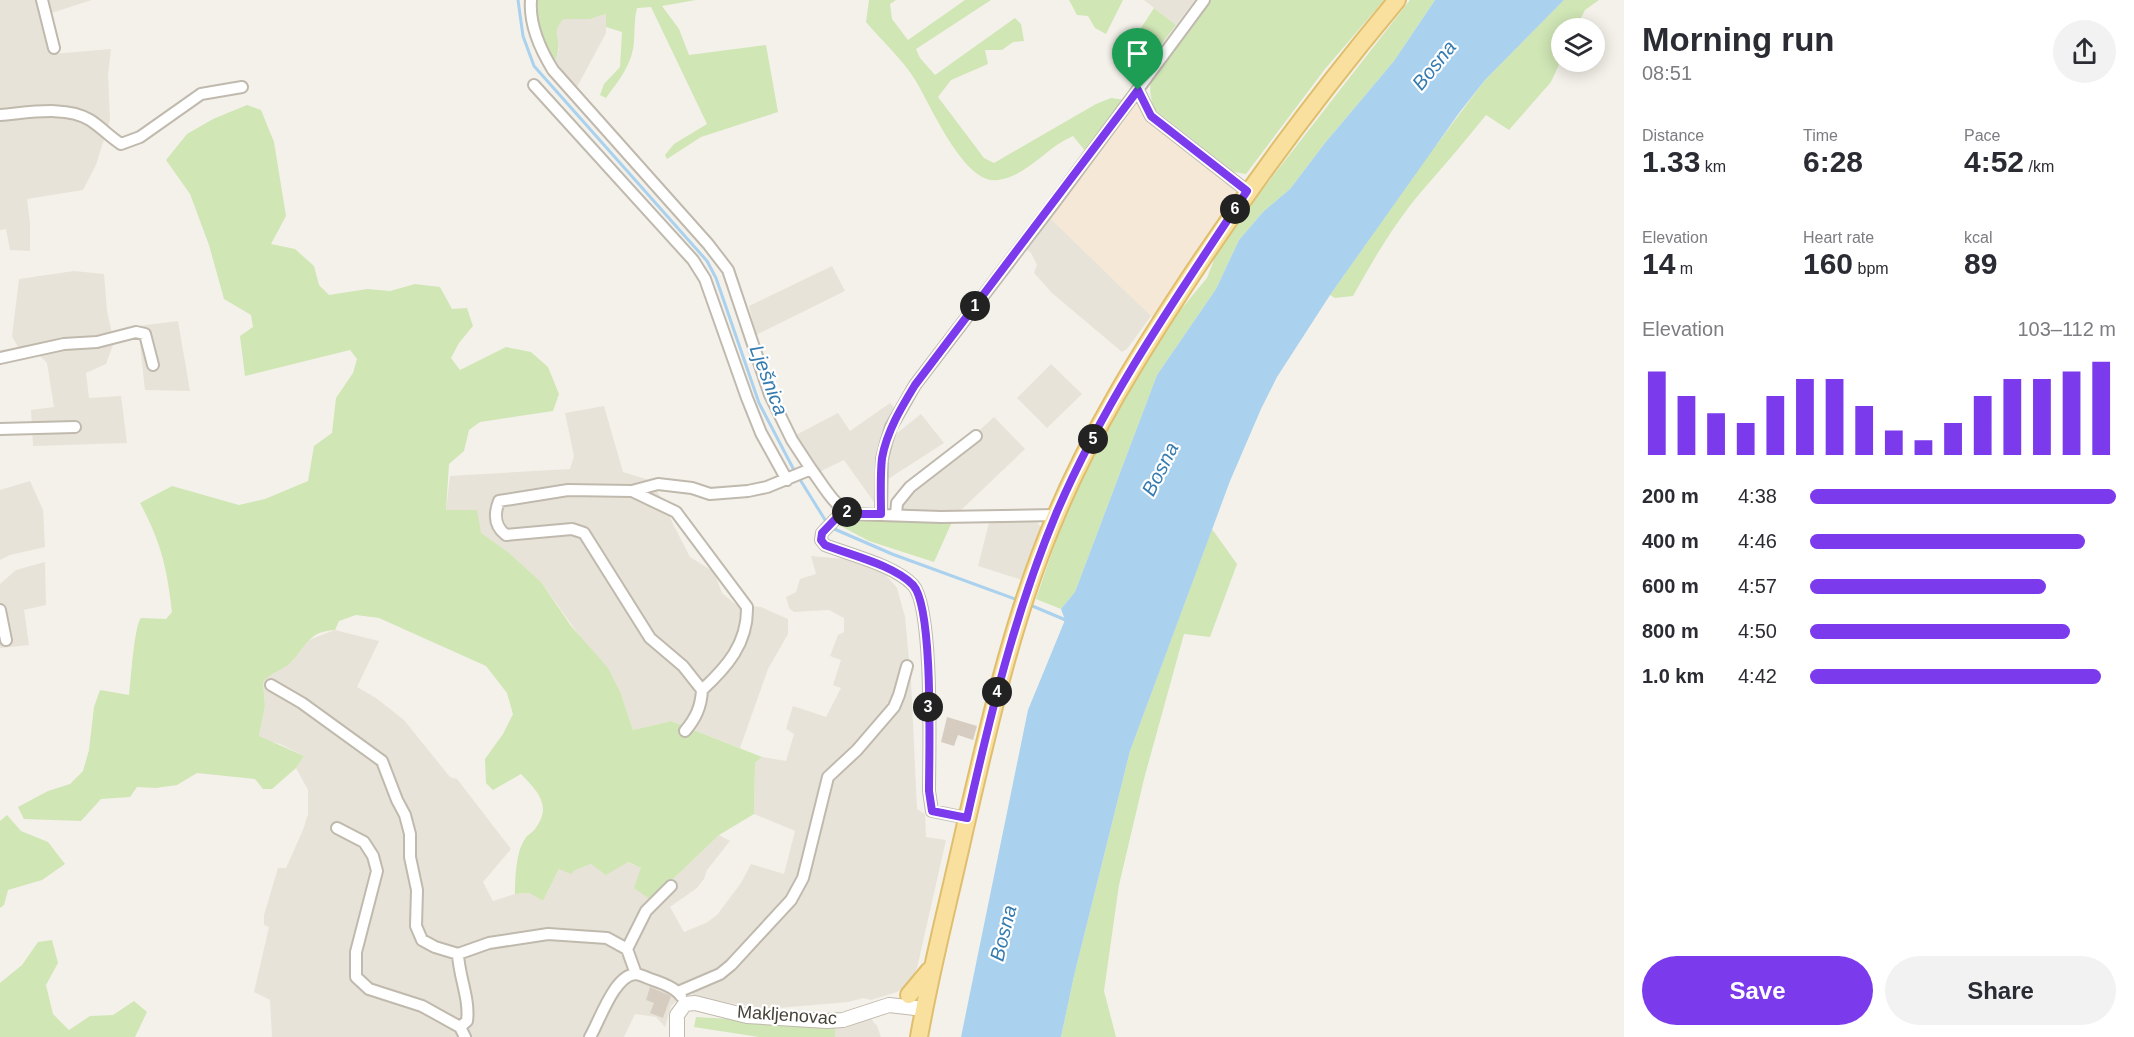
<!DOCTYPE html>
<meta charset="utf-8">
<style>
:root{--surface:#fff;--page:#f2f2f3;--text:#2b2b33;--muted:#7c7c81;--accent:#7c3aed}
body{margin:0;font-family:Helvetica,sans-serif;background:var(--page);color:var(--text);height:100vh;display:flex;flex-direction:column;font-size:22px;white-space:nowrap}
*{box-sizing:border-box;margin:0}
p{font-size:20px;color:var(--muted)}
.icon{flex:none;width:33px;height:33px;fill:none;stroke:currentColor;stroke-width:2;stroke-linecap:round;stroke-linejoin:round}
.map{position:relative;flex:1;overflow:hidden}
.side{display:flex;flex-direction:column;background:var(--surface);width:510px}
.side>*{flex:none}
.buttons{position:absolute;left:1551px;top:18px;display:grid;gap:12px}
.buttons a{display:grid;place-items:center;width:54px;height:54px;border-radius:50%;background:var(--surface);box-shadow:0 3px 15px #0003;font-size:30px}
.pin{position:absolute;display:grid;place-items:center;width:51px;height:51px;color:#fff;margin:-62px -26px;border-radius:50% 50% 50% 0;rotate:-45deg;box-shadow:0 0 6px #0007}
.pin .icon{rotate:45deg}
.km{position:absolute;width:30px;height:30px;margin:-15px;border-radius:50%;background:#222;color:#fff;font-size:16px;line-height:30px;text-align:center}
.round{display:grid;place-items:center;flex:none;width:63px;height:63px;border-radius:32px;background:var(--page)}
.headline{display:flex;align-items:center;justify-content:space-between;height:102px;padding:0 18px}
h1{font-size:33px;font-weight:800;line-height:45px}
.figures{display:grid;grid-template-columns:repeat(3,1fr);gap:9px;height:102px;padding:6px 18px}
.figures div{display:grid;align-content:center}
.figures b{font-size:30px;font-weight:800}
.figures small{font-size:16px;font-weight:400}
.figures p{font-size:16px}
.chart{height:168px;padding:12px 18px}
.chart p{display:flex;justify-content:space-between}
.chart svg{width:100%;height:108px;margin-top:6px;stroke:var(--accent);stroke-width:6}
.primary-button{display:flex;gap:12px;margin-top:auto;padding:12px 18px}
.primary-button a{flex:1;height:69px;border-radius:36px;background:var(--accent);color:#fff;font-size:24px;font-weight:800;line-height:69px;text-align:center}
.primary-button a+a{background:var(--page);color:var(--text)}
ul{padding:0 18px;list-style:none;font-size:20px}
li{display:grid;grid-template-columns:96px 72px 1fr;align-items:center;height:45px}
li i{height:15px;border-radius:8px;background:var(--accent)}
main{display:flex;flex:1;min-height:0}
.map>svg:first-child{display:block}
.residential{fill:#e8e3d8}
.commercial{fill:#f5e8d7}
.green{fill:#d0e6b5}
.water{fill:#aad1ee}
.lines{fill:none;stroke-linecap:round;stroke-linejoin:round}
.stream{stroke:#aad1ee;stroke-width:3}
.building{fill:#d6cdc0}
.minor-casing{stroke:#c0b9ad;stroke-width:14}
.tertiary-casing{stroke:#c0b9ad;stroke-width:16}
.primary-casing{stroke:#dfbe6e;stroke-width:20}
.minor{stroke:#fff;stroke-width:10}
.tertiary{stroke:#fff;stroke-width:14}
.primary{stroke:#fae09e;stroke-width:16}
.route-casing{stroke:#fff;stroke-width:12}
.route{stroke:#7c3aed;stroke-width:8}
.labels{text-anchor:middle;stroke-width:4.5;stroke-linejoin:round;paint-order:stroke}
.street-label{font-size:18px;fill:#484238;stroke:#fff}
.water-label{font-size:20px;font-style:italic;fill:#357bb0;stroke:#fff}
</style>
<main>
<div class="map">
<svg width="1624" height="1037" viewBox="0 0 1624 1037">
<rect width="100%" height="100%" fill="#f4f1ea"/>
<!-- residential -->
<path class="residential" d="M0,0H92L45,15L52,54L111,49L108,75L110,120L96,165L83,190L27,199L30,223V251L10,250L6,229L0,230Z
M1144,0H1195L1176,25Z
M606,14V33L576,89L554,65L559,49L556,35L558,26L564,19H590Z
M1049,217L1151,316L1127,349L1122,352L1052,293L1034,273L1037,265L1031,253L1024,247Z
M832,266L845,291L756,335L749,306Z
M74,271L104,274L107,311L114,342L106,364L86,373L89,398L121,396L127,443L33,446L31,410L54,407L47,363L32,348L19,349L12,336L19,279Z
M178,321L190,391L145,390L138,326Z
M1051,364L1082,394L1047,428L1017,398Z
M890,403L897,410L879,465L876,505L844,460L819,472L794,436L838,413L850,431Z
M604,406L623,472L649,480L664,502L673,524L690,557L714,572L722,593L735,604L761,607L788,619V634L768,669L740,748L671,721L633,730L621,694L541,582L508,552L446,510L450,476L570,469L574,456L565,413Z
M921,414L944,443L885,481V461L892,437Z
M994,417L1025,449L959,512L900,511L901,502Z
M30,481L43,510L45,547L10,555L0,560V490Z
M1027,519L1036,521L1042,528L1022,580L978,566L989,523Z
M811,556L868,561L886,575L897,588L905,617L911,681L917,809L925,814L926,837L946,840L917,968L908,985L897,992L871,1000L863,998L848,1002L767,1009L705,999L686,992L671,1006L665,1027L656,1017L635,1014L624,1037H272L270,1000L254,992L269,927L264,925V915L278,868H286L303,830L308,814V790L296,768L304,756L280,744L261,739L259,736L265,706L263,682L270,674L292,661L306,641L335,630L379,641L357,687L376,698L404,720L450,777L457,779L511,849L483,882L493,901L515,894L529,893L543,901L559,869L575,870L591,864L627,862L641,868L651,900L719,835L730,841L707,870L704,879L697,888L670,907L684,932L706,923L717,915L741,883L751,864L784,874L795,831L754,814L755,763L762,757L786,761L794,734L786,729L793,706L826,717L841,688L833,685L841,660L830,656L838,635L844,632V618L829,610L794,612L789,608L786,597L796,592L800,579L816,574Z
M45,562L46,605L24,610L29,645L0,648V584L16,570Z
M867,1014L877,1026L881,1037H835V1025Z"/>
<!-- commercial -->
<path class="commercial" d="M1137,98L1150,122L1239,192L1154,319L1049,217Z"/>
<!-- green -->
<path class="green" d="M536,0H696L662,6L679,29L689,55L766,45L778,112L701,137L667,159L665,155L674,144L707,124L651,7L637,8C634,19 635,30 634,42C632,65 619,80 606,98L600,95L604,84L620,67L622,32L606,27V14L590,19H564C551,32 560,36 558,51C557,56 555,61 554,65C544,44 533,24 536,0Z
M869,0H896L890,4L892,19L908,40L965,0H991L916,49L920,58L935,75L1015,18L1021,24L1024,41L1013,42L1002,50H985L988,64L951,80L938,97L984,158L994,163L1096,104L1111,98L1125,100L1086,152L1073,136C1045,148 1029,175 998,180C964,186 930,103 914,78C901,58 881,40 866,22Z
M1069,0H1123L1106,34L1095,28L1088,16L1077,15Z
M1209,0H1384L1325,69L1246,174L1234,172L1154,109C1151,99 1149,91 1151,81Z
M1410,0H1435L1394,61L1325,143L1290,189L1263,212L1239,240L1216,289L1157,375L1075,592L1061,609L1036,599L1070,500L1127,390L1177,314L1207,278L1220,244Z
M1564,0H1599L1585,10L1576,28H1562L1561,60L1551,82L1509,130L1486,115C1465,141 1443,167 1421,192C1394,224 1373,260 1353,296L1335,298L1330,295L1431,152L1485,80Z
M1154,8L1176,25L1145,66L1139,63L1128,48Z
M247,105L261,110L274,142L286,216L271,244L295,249L314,266L319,285L329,295L367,289L390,291L415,284L440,287L452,309L467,308L473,326L459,343L451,358L460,370L506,347L531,352L548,367L559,394L553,411L480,422L469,430L464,451L449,464L446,510H477L481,533L508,552L541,582L571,626L608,668L621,694L633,730L671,721L762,757L755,763L754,814L719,835L651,900L634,888L641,868L628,862L606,875L591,864L575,870L571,874L559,869L543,901L529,893L515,894C515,879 516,851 525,839C527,835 532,833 535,829C553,805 537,791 521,774L493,790L486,783L485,759L503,734L513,714L507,693L486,666L379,618L356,615L339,621L335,630C307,631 305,649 290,663C281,671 271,672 263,682L265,706L259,736L304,756L296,768L272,789H263L255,779L197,773L177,785L156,788L137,787L130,797L101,799L81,821L24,819L18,807L48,791L70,784L83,771L89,750L94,707L100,690L129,695C131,680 134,626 141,618L166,619L172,612C167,568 161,542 140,503L172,486L239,505L265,499L308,481L314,446L332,433L336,398L353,373L357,359L350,350L245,376L240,336L253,327L251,315L224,299L209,245L190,194L166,160L187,134L213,119Z
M843,518L952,522L934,562L869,541L837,524Z
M1212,529L1237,564L1210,637L1184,634L1144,779L1119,885L1104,991L1116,1037H1061L1074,976L1130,751Z
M7,815L21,831L48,842L65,864L42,880L8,890L4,905L0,908V821Z
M52,940L58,963L46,985L53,1014L69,1030L90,1016L113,1015L134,1001L147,1012L135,1037H0V983L22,965L38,942Z
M696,1017L835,1025V1037H759L694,1027Z"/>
<!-- water -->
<path class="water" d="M1435,0H1564L1485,80L1459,113L1330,295L1277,377L1261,409L1230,481L1130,751L1074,976L1061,1037H961L1028,710L1065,620L1061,609L1075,592L1157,375L1216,289L1239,240L1263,212L1290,189L1325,143L1394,61Z"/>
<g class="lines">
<!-- stream -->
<path class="stream" d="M518,0L523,36L534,66L707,261L716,278L759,403L795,472
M799,478L827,523
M832,528L892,554L1018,600
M1030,605L1068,621"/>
</g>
<!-- building -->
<path class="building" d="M947,717L977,726L973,740L958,735L954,746L941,742Z
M650,987L671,996L663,1018L650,1013L654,1003L646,1000Z"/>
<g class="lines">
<defs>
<path id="minor" d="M42,0L54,48
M531,0C529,25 540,49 553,70L708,244L728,270L770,395L792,440L811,469
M534,85L693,260L705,279L747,398L761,433L787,480
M1138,90L1151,116L1247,191
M0,115C27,113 66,105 90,120C101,127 110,137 121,144L140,137L201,94L242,87
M0,358L64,344L97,342L136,332L145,334L153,365
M0,429L75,427
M632,491L676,512L747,607C748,643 727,667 702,690
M844,510L822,533L821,540L825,545C850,555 894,565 913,585C934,608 929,755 929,791L932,811L967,818
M881,514L882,459L886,443L891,427L915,385L1054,203L1204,0
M896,515L897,503L910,487L976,436
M0,610L6,640
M271,685L302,703L382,761L397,800L405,815L410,834V857L417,890L416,926L422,940L435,947L458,954L489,943L548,934L607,938L627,949L636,974
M685,731C696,718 701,707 702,690L683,666L650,638L584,533L572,529L506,535C494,526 494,514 499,501L568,490L632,491L658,484L692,488L710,494L748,491L767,487L811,469C823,485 833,505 851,514L941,517L1056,515
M337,828L364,842L373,856L377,871L356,952V977L369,989L422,1006L460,1027
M627,949L646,911L671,886
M458,954C459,977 470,999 467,1021L460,1027L465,1037
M678,992L720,974L731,965L791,900L803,878L828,777L857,750L894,707L899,695L907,666
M590,1037C600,1020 614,976 635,974C640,974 647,978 653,980C662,983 676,988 681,996"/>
<path id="tertiary" d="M677,1037V1015L685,1004L695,1003L747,1016L827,1021L843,1020L889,1005L924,1009"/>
<path id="primary" d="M909,995L929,971
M919,1037C931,968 949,900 964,832C989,725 1013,615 1057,513C1091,433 1137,358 1185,285C1250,186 1321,91 1397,0"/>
</defs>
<!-- minor casing -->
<use href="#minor" class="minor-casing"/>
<!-- tertiary casing -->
<use href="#tertiary" class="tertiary-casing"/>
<!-- primary casing -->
<use href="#primary" class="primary-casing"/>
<!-- minor -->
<use href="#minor" class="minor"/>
<!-- tertiary -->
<use href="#tertiary" class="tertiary"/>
<!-- primary -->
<use href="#primary" class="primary"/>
</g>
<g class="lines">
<defs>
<path id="route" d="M1138,90L1151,116L1247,191C1178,295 1105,399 1056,514C1015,612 990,716 967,818L932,811L929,791C929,754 934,608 913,585C894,565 850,555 825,545L821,540L822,533L844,510L851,514H881C881,496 880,476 882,458C887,431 901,408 915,385Z"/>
</defs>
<!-- route casing -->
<use href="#route" class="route-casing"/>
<!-- route -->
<use href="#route" class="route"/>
</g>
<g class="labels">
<!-- street labels -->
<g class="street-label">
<text transform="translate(787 1015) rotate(4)" y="6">Makljenovac</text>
</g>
<!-- water labels -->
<g class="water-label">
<text transform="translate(1434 65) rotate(-51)" y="7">Bosna</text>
<text transform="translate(769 380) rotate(69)" y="7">Lješnica</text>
<text transform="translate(1160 469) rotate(-63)" y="7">Bosna</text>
<text transform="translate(1003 933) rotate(-76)" y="7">Bosna</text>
</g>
</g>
</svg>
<div class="buttons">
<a><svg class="icon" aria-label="layers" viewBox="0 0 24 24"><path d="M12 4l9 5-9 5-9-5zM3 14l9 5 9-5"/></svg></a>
</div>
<div class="pin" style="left:1138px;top:90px;background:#1e9e55"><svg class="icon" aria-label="arrive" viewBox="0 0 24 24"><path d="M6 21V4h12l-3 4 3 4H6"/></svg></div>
<b class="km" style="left:975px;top:306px">1</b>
<b class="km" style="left:847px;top:512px">2</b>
<b class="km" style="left:928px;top:707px">3</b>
<b class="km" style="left:997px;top:692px">4</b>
<b class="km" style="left:1093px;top:439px">5</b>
<b class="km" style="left:1235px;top:209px">6</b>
</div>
<section class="side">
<div class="headline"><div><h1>Morning run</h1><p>08:51</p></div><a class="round"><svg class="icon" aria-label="share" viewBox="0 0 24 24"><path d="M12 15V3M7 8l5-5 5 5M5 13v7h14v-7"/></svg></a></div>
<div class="figures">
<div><p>Distance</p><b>1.33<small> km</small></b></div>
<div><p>Time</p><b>6:28</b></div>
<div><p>Pace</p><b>4:52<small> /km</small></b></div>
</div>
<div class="figures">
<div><p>Elevation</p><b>14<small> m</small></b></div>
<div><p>Heart rate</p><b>160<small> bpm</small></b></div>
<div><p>kcal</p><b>89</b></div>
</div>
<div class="chart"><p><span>Elevation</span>103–112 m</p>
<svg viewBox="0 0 160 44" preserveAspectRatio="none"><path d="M5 44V10M15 44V20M25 44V27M35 44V31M45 44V20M55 44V13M65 44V13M75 44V24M85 44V34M95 44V38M105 44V31M115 44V20M125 44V13M135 44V13M145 44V10M155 44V6"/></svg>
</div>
<ul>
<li><b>200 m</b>4:38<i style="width:100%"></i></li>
<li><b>400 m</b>4:46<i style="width:90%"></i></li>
<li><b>600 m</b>4:57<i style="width:77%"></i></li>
<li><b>800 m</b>4:50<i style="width:85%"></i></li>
<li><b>1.0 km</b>4:42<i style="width:95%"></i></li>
</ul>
<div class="primary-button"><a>Save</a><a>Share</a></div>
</section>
</main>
